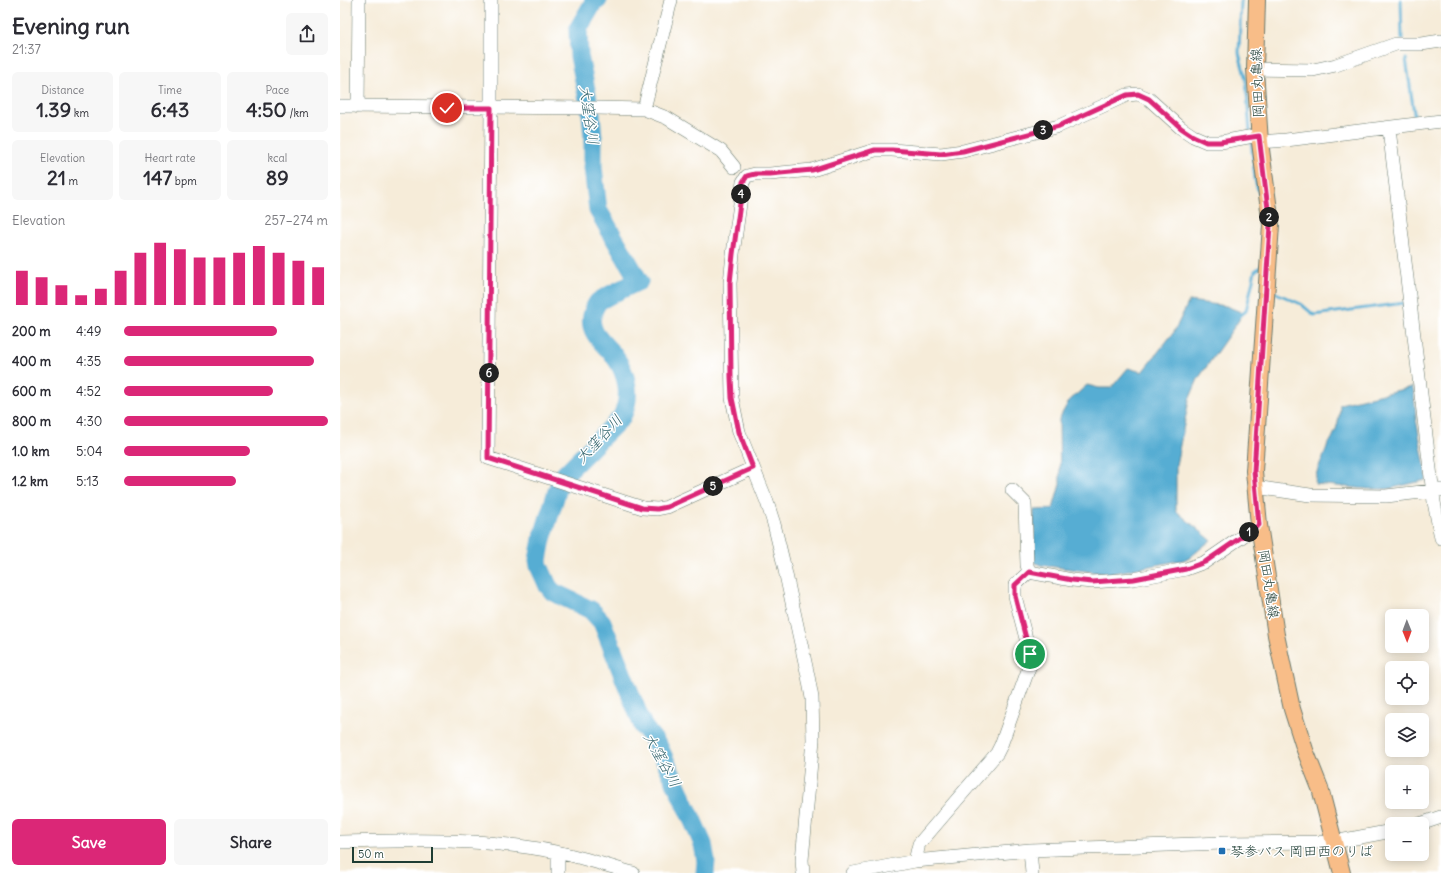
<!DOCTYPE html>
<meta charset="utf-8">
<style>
:root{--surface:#fff;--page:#f7f7f7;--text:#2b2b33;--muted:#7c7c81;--accent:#db2777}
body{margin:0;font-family:Delius,"Klee One",sans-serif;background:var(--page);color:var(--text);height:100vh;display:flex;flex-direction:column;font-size:15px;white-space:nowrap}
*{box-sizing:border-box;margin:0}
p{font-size:13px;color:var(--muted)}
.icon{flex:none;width:22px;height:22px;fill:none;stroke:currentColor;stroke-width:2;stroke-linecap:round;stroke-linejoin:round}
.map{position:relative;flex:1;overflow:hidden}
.side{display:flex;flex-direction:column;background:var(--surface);width:340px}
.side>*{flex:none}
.needle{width:26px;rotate:179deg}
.controls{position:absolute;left:1045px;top:609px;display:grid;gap:8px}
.controls a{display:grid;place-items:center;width:44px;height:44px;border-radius:6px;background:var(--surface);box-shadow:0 2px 10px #0003;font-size:20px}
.scale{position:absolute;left:12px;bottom:10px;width:81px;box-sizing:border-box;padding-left:4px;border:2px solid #1f3d34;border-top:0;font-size:11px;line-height:14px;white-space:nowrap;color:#1f3d34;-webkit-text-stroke:3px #fff;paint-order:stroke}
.pin{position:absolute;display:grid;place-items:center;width:34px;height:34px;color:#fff;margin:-17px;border:2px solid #fff;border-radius:50%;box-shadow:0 1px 4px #0007}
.km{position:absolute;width:20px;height:20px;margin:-10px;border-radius:50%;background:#222;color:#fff;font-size:11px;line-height:20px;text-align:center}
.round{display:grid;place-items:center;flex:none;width:42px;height:42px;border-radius:6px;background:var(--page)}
.headline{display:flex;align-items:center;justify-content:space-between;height:68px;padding:0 12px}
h1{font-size:22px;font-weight:800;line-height:30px}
.stats{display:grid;grid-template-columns:repeat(3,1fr);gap:6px;height:68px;padding:4px 12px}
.stats div{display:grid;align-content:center;border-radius:6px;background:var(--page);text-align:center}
.stats b{font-size:20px;font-weight:800}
.stats small{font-size:11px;font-weight:400}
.stats p{font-size:11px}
.chart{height:112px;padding:8px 12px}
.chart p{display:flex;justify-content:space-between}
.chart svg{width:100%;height:72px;margin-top:4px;stroke:var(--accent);stroke-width:6}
.action{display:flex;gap:8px;margin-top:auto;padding:8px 12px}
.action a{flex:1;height:46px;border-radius:6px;background:var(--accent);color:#fff;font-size:16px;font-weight:800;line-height:46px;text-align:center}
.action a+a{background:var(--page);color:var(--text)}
ul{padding:0 12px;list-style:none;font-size:13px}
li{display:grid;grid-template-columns:64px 48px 1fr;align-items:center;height:30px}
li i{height:10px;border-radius:5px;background:var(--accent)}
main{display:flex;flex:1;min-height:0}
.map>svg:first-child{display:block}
.water{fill:#57add3;stroke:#3b7584}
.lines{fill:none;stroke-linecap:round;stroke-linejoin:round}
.stream{stroke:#57add3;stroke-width:3}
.river{stroke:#57add3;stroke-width:19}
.minor-casing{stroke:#6a7a6e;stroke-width:14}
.major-casing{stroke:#6a7a6e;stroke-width:18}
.minor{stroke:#fff;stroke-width:13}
.major{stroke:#f8bd88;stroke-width:16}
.route-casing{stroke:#fff;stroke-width:8}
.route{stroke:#db2777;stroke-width:5}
.poi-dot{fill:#1f6fb2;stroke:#fff;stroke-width:1.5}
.labels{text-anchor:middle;stroke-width:3;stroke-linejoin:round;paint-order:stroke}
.street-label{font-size:14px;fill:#1f3d34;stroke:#fff}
.poi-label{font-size:14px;fill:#1f3d34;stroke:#fff;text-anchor:start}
.water-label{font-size:15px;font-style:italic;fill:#33646c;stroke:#fff}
</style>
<main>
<section class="side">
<div class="headline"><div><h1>Evening run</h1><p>21:37</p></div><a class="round"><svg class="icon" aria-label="share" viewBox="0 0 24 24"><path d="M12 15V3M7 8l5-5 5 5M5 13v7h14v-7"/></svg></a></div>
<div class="stats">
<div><p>Distance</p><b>1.39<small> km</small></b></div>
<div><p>Time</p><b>6:43</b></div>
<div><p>Pace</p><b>4:50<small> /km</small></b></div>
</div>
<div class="stats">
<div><p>Elevation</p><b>21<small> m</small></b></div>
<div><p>Heart rate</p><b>147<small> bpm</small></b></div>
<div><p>kcal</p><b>89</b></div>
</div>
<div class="chart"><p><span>Elevation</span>257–274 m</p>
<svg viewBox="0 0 160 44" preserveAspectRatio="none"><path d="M5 44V23M15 44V27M25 44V32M35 44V38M45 44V34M55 44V23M65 44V12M75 44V6M85 44V10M95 44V15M105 44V15M115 44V12M125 44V8M135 44V12M145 44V17M155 44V21"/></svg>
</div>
<ul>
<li><b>200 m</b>4:49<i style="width:75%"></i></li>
<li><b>400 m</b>4:35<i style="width:93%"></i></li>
<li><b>600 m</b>4:52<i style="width:73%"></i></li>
<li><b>800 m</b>4:30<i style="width:100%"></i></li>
<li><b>1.0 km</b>5:04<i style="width:62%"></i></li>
<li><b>1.2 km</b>5:13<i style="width:55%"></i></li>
</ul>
<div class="action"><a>Save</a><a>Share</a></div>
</section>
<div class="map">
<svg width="1101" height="873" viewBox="0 0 1101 873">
<rect width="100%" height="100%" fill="#fff"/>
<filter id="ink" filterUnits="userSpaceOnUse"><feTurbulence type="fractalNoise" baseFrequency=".025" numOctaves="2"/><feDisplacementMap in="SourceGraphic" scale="8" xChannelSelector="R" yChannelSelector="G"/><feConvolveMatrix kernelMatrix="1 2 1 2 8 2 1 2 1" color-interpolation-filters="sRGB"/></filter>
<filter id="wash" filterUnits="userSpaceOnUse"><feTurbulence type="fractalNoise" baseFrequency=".012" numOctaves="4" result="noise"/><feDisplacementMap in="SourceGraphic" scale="16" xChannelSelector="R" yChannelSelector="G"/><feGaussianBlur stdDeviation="0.9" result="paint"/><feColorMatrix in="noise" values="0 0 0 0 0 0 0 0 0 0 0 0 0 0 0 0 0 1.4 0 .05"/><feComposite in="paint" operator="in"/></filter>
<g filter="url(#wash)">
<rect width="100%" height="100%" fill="#f6ecd9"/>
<!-- water -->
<path class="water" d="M849,301L886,306L901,312L899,320L858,379L849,400L836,465V511L871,540L848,559L768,574L700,565L694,562V510L713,509L720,484L719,419L729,401L747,385L759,388H771L788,368L802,372L834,332Z
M1072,387L1074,392L1076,419L1087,478L1086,480L1048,489H1028L975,484C975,469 985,456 988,443L990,442C997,430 1000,418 1000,404Z"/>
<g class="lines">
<!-- stream -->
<path class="stream" d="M901,0L899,53L906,80L910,133
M1061,0L1062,39
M1066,59L1075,120
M911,141L915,180L920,196
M934,290V292L961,304L974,315L1064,303V307
M897,318L906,311L915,271L923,265"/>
<!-- river -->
<path class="river" d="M258,0L254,2L238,29L239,56L251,114L253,137V167L258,210L299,281C291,285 264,297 258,302C255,306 253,311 252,316C248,333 265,344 275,357C288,375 292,398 281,418L224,475L218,488L202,539L198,560L199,566L208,586L213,592L251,610L262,622L303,726L319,747L352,819L363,844L366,861L365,873"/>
</g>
</g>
<g filter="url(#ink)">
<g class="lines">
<defs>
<path id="minor" d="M151,0V108L148,458L303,508L317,509L327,507L413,468
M915,69L973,70L996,65L1056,44H1081L1101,41
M0,106L256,108L304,109L327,118L381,151L394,167
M18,107L19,0
M304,109L331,0
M1049,129L1094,502L1101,538
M920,142L946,140L1101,121
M915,487L970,495L1046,496L1100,490
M672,490L685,503L687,565L689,572
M689,572L732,580L752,582L794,579L846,569L865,562L919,525
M1080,824L1101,817
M0,842C72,840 146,838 216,852C242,857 268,866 293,873
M690,850L692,873
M218,853V873
M575,861L579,844L657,753L661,745L691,662L690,654L675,596V585L689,572
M463,873L462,860L473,740L472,698L468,676L443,561L434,524L427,502L399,432L392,398L390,283L393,254L403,182L407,176L415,174H430L472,170L535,150H552L601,154L623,151L719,126L787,95L798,94L809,99L841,128L853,136L867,142H881L919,135
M513,873L575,861L690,850L883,843L994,842L1052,831"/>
<path id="major" d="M917,0L915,69L920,142L931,225L914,471L919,525L936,635L952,709L965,750L980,788L1002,873"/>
</defs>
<!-- minor casing -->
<use href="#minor" class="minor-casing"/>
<!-- major casing -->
<use href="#major" class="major-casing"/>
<!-- minor -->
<use href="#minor" class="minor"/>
<!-- major -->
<use href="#major" class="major"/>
</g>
</g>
<g class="lines" filter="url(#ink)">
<defs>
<path id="route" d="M107,108H151L148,458L302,508L317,509L327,507L413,468L399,432L392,398L391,377L390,283L393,254L403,182L407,176L415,174H430L472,170L535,150H552L601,154L623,151L719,126L787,95L798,94L809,99L841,128L853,136L866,142H880L919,136L930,225L914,471L919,525L865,562L846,569L794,579L752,582L732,580L689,572L675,585V596L690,654"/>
</defs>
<!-- route casing -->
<use href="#route" class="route-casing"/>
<!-- route -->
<use href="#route" class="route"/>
</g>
<!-- markers -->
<rect class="poi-dot" x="878" y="847" width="8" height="8" rx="2"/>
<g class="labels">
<!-- street labels -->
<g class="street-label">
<text transform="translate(917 83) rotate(-92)" y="5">岡田丸亀線</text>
<text transform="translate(929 584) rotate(81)" y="5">岡田丸亀線</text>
</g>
<!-- poi labels -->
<g class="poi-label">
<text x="890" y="856">琴参バス 岡田西のりば</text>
</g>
<!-- water labels -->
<g class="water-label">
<text transform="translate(249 115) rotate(82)" y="5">大窪谷川</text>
<text transform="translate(259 439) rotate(-47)" y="5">大窪谷川</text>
<text transform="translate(322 760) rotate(61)" y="5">大窪谷川</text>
</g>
</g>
</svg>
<div class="controls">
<a><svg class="needle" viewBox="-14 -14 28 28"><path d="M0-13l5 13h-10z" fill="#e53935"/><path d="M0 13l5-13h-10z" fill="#7c7c81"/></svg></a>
<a><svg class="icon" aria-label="locate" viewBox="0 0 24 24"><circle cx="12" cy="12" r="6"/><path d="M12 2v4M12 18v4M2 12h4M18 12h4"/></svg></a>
<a><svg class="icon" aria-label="layers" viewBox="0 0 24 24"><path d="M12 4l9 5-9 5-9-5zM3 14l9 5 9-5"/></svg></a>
<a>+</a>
<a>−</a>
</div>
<div class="scale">50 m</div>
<div class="pin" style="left:690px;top:654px;background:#1e9e55"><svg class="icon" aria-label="arrive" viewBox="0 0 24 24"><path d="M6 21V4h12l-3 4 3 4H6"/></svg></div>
<div class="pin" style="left:107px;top:108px;background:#d93025"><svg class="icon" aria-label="check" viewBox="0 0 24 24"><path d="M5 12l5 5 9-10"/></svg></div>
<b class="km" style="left:909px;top:532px">1</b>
<b class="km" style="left:929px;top:217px">2</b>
<b class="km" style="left:703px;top:130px">3</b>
<b class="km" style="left:401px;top:194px">4</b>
<b class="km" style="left:373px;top:486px">5</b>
<b class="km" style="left:149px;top:373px">6</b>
</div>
</main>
